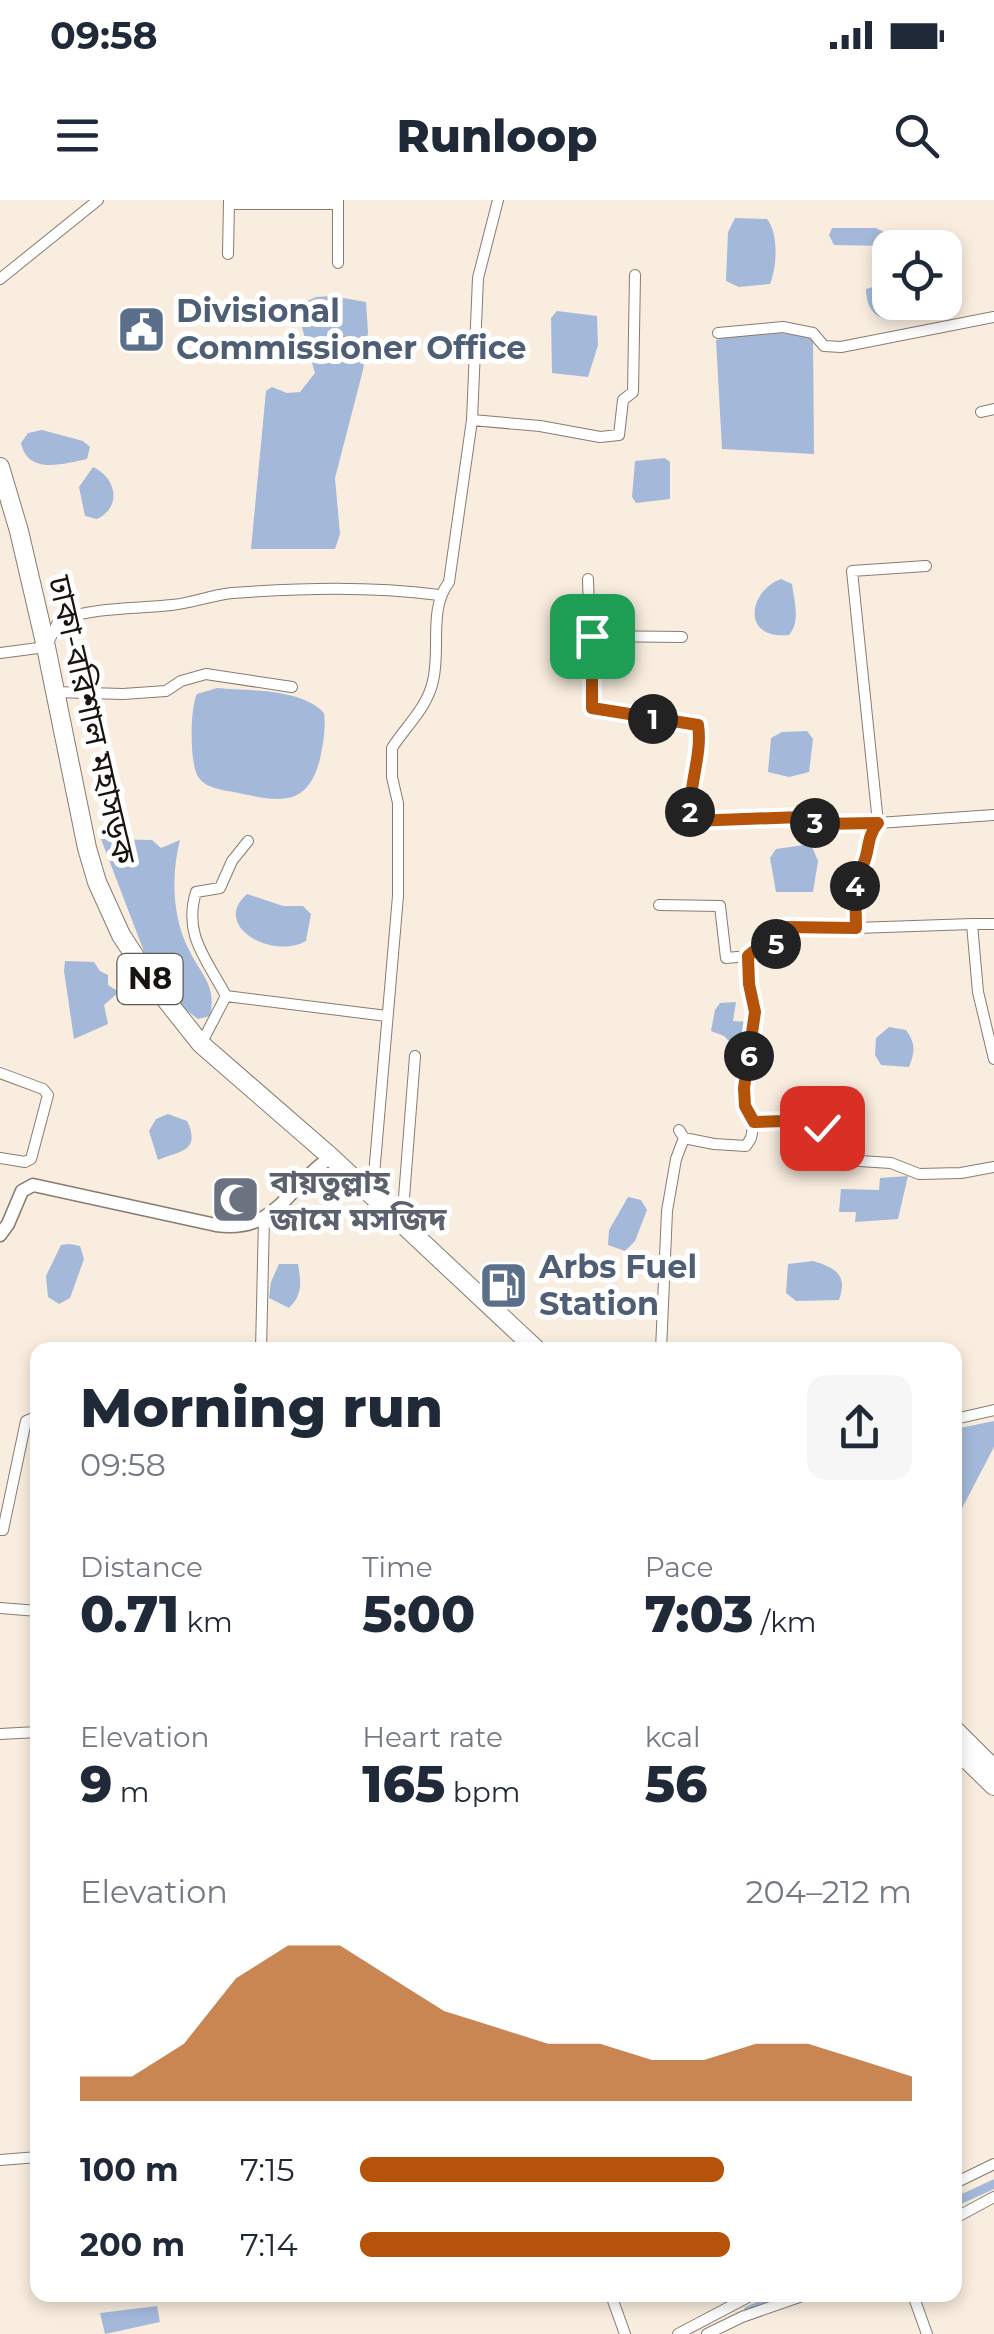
<!DOCTYPE html>
<meta charset="utf-8">
<style>
:root{--surface:#fff;--page:#f6f6f7;--text:#1f2937;--muted:#747a83;--accent:#b45309}
body{margin:0;font-family:Montserrat,"Noto Sans Bengali",sans-serif;background:var(--page);color:var(--text);height:100vh;display:flex;flex-direction:column;font-size:38px;white-space:nowrap}
*{box-sizing:border-box;margin:0}
p{font-size:32px;color:var(--muted)}
.icon{flex:none;width:55px;height:55px;fill:none;stroke:currentColor;stroke-width:2;stroke-linecap:round;stroke-linejoin:round}
.map{position:relative;flex:1;overflow:hidden}
.panel{position:absolute;left:30px;top:1142px;width:932px;height:960px;display:flex;flex-direction:column;background:var(--surface);border-radius:20px;box-shadow:0 5px 15px #0003}
.panel>*{flex:none}
.controls{position:absolute;left:872px;top:30px;display:grid;gap:20px}
.controls a{display:grid;place-items:center;width:90px;height:90px;border-radius:20px;background:var(--surface);box-shadow:0 5px 15px #0003;font-size:50px}
.pin{position:absolute;display:grid;place-items:center;width:85px;height:85px;color:#fff;margin:-42px;border-radius:20px;box-shadow:0 5px 15px #0006}
.km{position:absolute;width:50px;height:50px;margin:-25px;border-radius:50%;background:#222;color:#fff;font-size:28px;line-height:50px;text-align:center}
.round{display:grid;place-items:center;flex:none;width:105px;height:105px;border-radius:20px;background:var(--page)}
.overview{display:flex;align-items:center;justify-content:space-between;height:170px;padding:0 50px}
h1{font-size:55px;font-weight:800;line-height:75px}
.stats{display:grid;grid-template-columns:repeat(3,1fr);gap:15px;height:170px;padding:10px 50px}
.stats div{display:grid;align-content:center}
.stats b{font-size:50px;font-weight:800}
.stats small{font-size:28px;font-weight:400}
.stats p{font-size:28px}
.chart{height:280px;padding:20px 50px}
.chart p{display:flex;justify-content:space-between}
.chart svg{width:100%;height:180px;margin-top:10px;fill:var(--accent);opacity:.7}
ul{padding:0 50px;list-style:none;font-size:32px}
li{display:grid;grid-template-columns:160px 120px 1fr;align-items:center;height:75px}
li i{height:25px;border-radius:12px;background:var(--accent)}
.status{display:flex;justify-content:space-between;align-items:center;height:70px;padding:0 50px;background:var(--surface);direction:ltr}
.status svg{height:28px;fill:currentColor}
header{display:flex;justify-content:space-between;align-items:center;height:130px;padding:0 50px;background:var(--surface);font-size:45px;font-weight:800}
.map>svg:first-child{display:block}
.water{fill:#a4b9da}
.lines{fill:none;stroke-linecap:round;stroke-linejoin:round}
.canal{stroke:#a4b9da;stroke-width:9}
.minor-casing{stroke:#877c70;stroke-width:12}
.tertiary-casing{stroke:#877c70;stroke-width:15}
.trunk-casing{stroke:#877c70;stroke-width:20}
.minor{stroke:#fff;stroke-width:10}
.tertiary{stroke:#fff;stroke-width:12}
.trunk{stroke:#fff;stroke-width:18}
.route-casing{stroke:#fff;stroke-width:20}
.route{stroke:#b45309;stroke-width:12}
.labels{text-anchor:middle;stroke-width:10;stroke-linejoin:round;paint-order:stroke}
.shield{fill:#fff;stroke:#5d5a56;stroke-width:2.5}
.shield-label{font-size:30px;font-weight:bold;fill:#17130e}
.service-label{font-size:32px;font-weight:bold;fill:#4e5e75;stroke:#fff;text-anchor:start}
.street-label{font-size:32px;fill:#17130e;stroke:#fff}
.worship-label{font-size:32px;font-weight:bold;fill:#5b616d;stroke:#fff;text-anchor:start}
</style>
<div class="status"><b>09:58</b><svg viewBox="0 0 49 12"><path d="M0 12V9h3v3zM5 12V6h3v6zM10 12V3h3v9zM15 12V0h3v12zM26 1h20v11H26zM47 4h2v5h-2z"/></svg></div>
<header><svg class="icon" aria-label="menu" viewBox="0 0 24 24"><path d="M4 6h16M4 12h16M4 18h16"/></svg>Runloop<svg class="icon" aria-label="search" viewBox="0 0 24 24"><circle cx="10" cy="10" r="6"/><path d="M15 15l6 6"/></svg></header>
<div class="map">
<svg width="994" height="2134" viewBox="0 0 994 2134">
<rect width="100%" height="100%" fill="#f9eddf"/>
<!-- water -->
<path class="water" d="M735,18L767,19C779,34 777,67 770,84L739,87L726,81L728,32Z
M832,28H876L886,33L884,46L834,45L829,35Z
M890,82V102L911,103L920,114C894,123 867,125 866,89Z
M332,96L366,102L368,132L363,170L335,278L340,334L335,349H251L266,191L272,187L287,193L300,192L315,173L299,117L305,102L316,97Z
M557,111L597,116L598,145L588,177L552,173L551,118Z
M755,130L813,137L814,254L722,249L716,140Z
M42,230L83,241L90,247L87,259C62,264 28,275 21,243L28,233Z
M665,258L670,262V299L636,303L632,297L635,261Z
M93,267C117,278 122,307 97,319L85,316L79,287Z
M781,379L792,384C794,401 801,421 789,435C741,440 748,391 781,379Z
M217,488C248,491 301,488 324,513C326,528 323,545 320,559C307,610 277,601 234,592C222,590 206,588 199,578C189,566 190,507 197,494Z
M807,531L813,539L809,572L789,577L768,572L771,538L782,532Z
M101,639L152,640L161,648L180,640C171,675 172,717 189,750C201,775 217,785 210,816L198,819L173,800L148,762Z
M811,644L818,661L813,692H776L770,658L776,649Z
M247,694L283,706H303L311,714L306,741C274,760 210,727 247,694Z
M65,761L94,762L100,771L108,775V785L119,792L104,805L108,824L74,839L64,771Z
M736,802L733,821L751,822L753,826L745,841L735,847L724,836L711,831L715,810L720,803Z
M889,827L906,830C916,844 915,852 909,867L881,865L875,855L876,838Z
M168,914L187,921C202,952 178,951 158,960L149,931L156,919Z
M908,976L898,1019L855,1022L856,1012H839L841,989L879,990L880,978Z
M628,997L641,1000L647,1010L635,1041L625,1051L608,1045L609,1030Z
M70,1044L80,1046L84,1059L70,1098L59,1104L48,1097L46,1076L61,1045Z
M813,1061C836,1068 848,1075 839,1100L796,1101L786,1093L788,1064Z
M279,1064H298C301,1083 303,1094 289,1108L269,1098L271,1082Z
M994,1221V1247L959,1314L955,1315V1229Z
M157,2106L160,2122L105,2134L100,2113Z"/>
<g class="lines">
<!-- canal -->
<path class="canal" d="M955,2002L994,1984
M748,2111L782,2095"/>
<defs>
<path id="minor" d="M338,0V63
M229,4H338
M228,54L229,1
M0,79L98,0
M718,133L783,127L813,133L824,146L841,147L994,117
M981,212L994,209
M472,220L540,226L600,237L619,235L623,200L633,192L635,75
M588,379L592,507L698,525C703,557 686,589 692,621L801,617L818,624L878,623L852,371L926,366
M592,436L682,437
M0,453L46,447L59,420C95,407 134,409 172,405C192,403 212,395 232,393C302,388 369,386 439,395
M54,492L123,494L166,491L181,481L206,474L292,487
M659,705L720,706L726,758L749,756L755,751L773,749L782,727L856,728
M972,724L856,728L855,677C873,656 863,641 878,623L994,615
M994,724H972L978,792L994,859
M226,796C206,758 183,735 196,692L220,688L232,661L248,641
M226,796L387,816
M201,844L226,796
M0,873L43,889L48,895L31,959L25,962L0,958
M754,922L815,920C828,930 818,947 828,959L891,963L919,974L961,973L994,967
M679,930L684,938L714,944L746,946L751,938L754,922L745,906L744,888L755,812L749,784V756
M375,995L374,975L398,696V603L392,577V548C406,526 427,508 433,481C441,448 428,410 449,382L472,220L478,78L498,0
M402,1023L415,856
M261,1150L264,1018
M661,1150L667,1011L676,959L684,938
M955,1219L994,1210
M0,1330H3L26,1221L38,1216
M0,1408L38,1411
M0,1534L38,1532
M0,1960L38,1957
M955,1983L994,1964
M955,2018L994,1997
M611,2095L625,2134
M913,2095L927,2134
M678,2134L752,2095
M707,2134L742,2117L805,2095"/>
<path id="tertiary" d="M0,1035L8,1024L22,991L33,985L216,1025C277,1034 288,985 331,957"/>
<path id="trunk" d="M0,267L19,331L46,447L87,648L97,682L121,735L151,781L201,844L331,957L537,1150
M955,1530L994,1569
M955,1548L994,1586"/>
</defs>
<!-- minor casing -->
<use href="#minor" class="minor-casing"/>
<!-- tertiary casing -->
<use href="#tertiary" class="tertiary-casing"/>
<!-- trunk casing -->
<use href="#trunk" class="trunk-casing"/>
<!-- minor -->
<use href="#minor" class="minor"/>
<!-- tertiary -->
<use href="#tertiary" class="tertiary"/>
<!-- trunk -->
<use href="#trunk" class="trunk"/>
</g>
<g class="lines">
<defs>
<path id="route" d="M592,436V508L698,525C703,557 686,589 692,621L801,617L818,624L878,623C863,641 873,656 855,677L856,728L782,727L775,747L755,750L748,756L749,784L755,812L744,888L745,906L754,922L815,920L822,928"/>
</defs>
<!-- route casing -->
<use href="#route" class="route-casing"/>
<!-- route -->
<use href="#route" class="route"/>
</g>
<!-- icons -->
<defs>
<symbol id="civic-square" viewBox="-11 -11 22 22"><rect x="-9" y="-9" width="18" height="18" rx="4" fill="#5c6f8a" stroke="#fff"/><path d="M-.6-6.5H3V-4.5H.6V-3L4-1V1h2V6H-6V1h2V-1L-.6-3ZM-1.2 2.5V6h2.4V2.5Z" fill="#fff"/></symbol>
<symbol id="mosque-square" viewBox="-11 -11 22 22"><rect x="-9" y="-9" width="18" height="18" rx="4" fill="#6b7280" stroke="#fff"/><path d="M3.5-4.9A6 6 0 1 0 3.5 4.9A5 5 0 1 1 3.5-4.9Z" fill="#fff"/></symbol>
<symbol id="fuel-square" viewBox="-11 -11 22 22"><rect x="-9" y="-9" width="18" height="18" rx="4" fill="#5c6f8a" stroke="#fff"/><path d="M-5.5-6h7V0h2V4h1.3V-2.5L3-4.5l.8-.8L6-3V5H2.5V1h-1V6h-7ZM-4.2-4.7v3.2H.2V-4.7Z" fill="#fff"/></symbol>
</defs>
<g fill-rule="evenodd">
<use href="#civic-square" x="114" y="102" width="55" height="55"/>
<use href="#mosque-square" x="208" y="972" width="55" height="55"/>
<use href="#fuel-square" x="476" y="1058" width="55" height="55"/>
</g>
<g class="labels">
<!-- shield labels -->
<rect class="shield" x="117.5" y="754" width="65" height="50" rx="8"/>
<g class="shield-label">
<text x="150" y="789">N8</text>
</g>
<!-- service labels -->
<g class="service-label">
<text x="176" y="122">Divisional<tspan x="176" dy="37">Commissioner Office</tspan></text>
<text x="539" y="1078">Arbs Fuel<tspan x="539" dy="37">Station</tspan></text>
</g>
<!-- street labels -->
<g class="street-label">
<text transform="translate(92 520) rotate(77)" y="11">ঢাকা-বরিশাল মহাসড়ক</text>
</g>
<!-- worship labels -->
<g class="worship-label">
<text x="270" y="993">বায়তুল্লাহ<tspan x="270" dy="37">জামে মসজিদ</tspan></text>
</g>
</g>
</svg>
<div class="controls">
<a><svg class="icon" aria-label="locate" viewBox="0 0 24 24"><circle cx="12" cy="12" r="6"/><path d="M12 2v4M12 18v4M2 12h4M18 12h4"/></svg></a>
</div>
<div class="pin" style="left:592px;top:436px;background:#1e9e55"><svg class="icon" aria-label="arrive" viewBox="0 0 24 24"><path d="M6 21V4h12l-3 4 3 4H6"/></svg></div>
<div class="pin" style="left:822px;top:928px;background:#d93025"><svg class="icon" aria-label="check" viewBox="0 0 24 24"><path d="M5 12l5 5 9-10"/></svg></div>
<b class="km" style="left:653px;top:519px">1</b>
<b class="km" style="left:690px;top:612px">2</b>
<b class="km" style="left:815px;top:623px">3</b>
<b class="km" style="left:855px;top:686px">4</b>
<b class="km" style="left:776px;top:744px">5</b>
<b class="km" style="left:749px;top:856px">6</b>
<section class="panel">
<div class="overview"><div><h1>Morning run</h1><p>09:58</p></div><a class="round"><svg class="icon" aria-label="share" viewBox="0 0 24 24"><path d="M12 15V3M7 8l5-5 5 5M5 13v7h14v-7"/></svg></a></div>
<div class="stats">
<div><p>Distance</p><b>0.71<small> km</small></b></div>
<div><p>Time</p><b>5:00</b></div>
<div><p>Pace</p><b>7:03<small> /km</small></b></div>
</div>
<div class="stats">
<div><p>Elevation</p><b>9<small> m</small></b></div>
<div><p>Heart rate</p><b>165<small> bpm</small></b></div>
<div><p>kcal</p><b>56</b></div>
</div>
<div class="chart"><p><span>Elevation</span>204–212 m</p>
<svg viewBox="0 0 160 44" preserveAspectRatio="none"><path d="M0 44V38L10 38L20 30L30 14L40 6L50 6L60 14L70 22L80 26L90 30L100 30L110 34L120 34L130 30L140 30L150 34L160 38V44z"/></svg>
</div>
<ul>
<li><b>100 m</b>7:15<i style="width:66%"></i></li>
<li><b>200 m</b>7:14<i style="width:67%"></i></li>
</ul>
</section>
</div>
